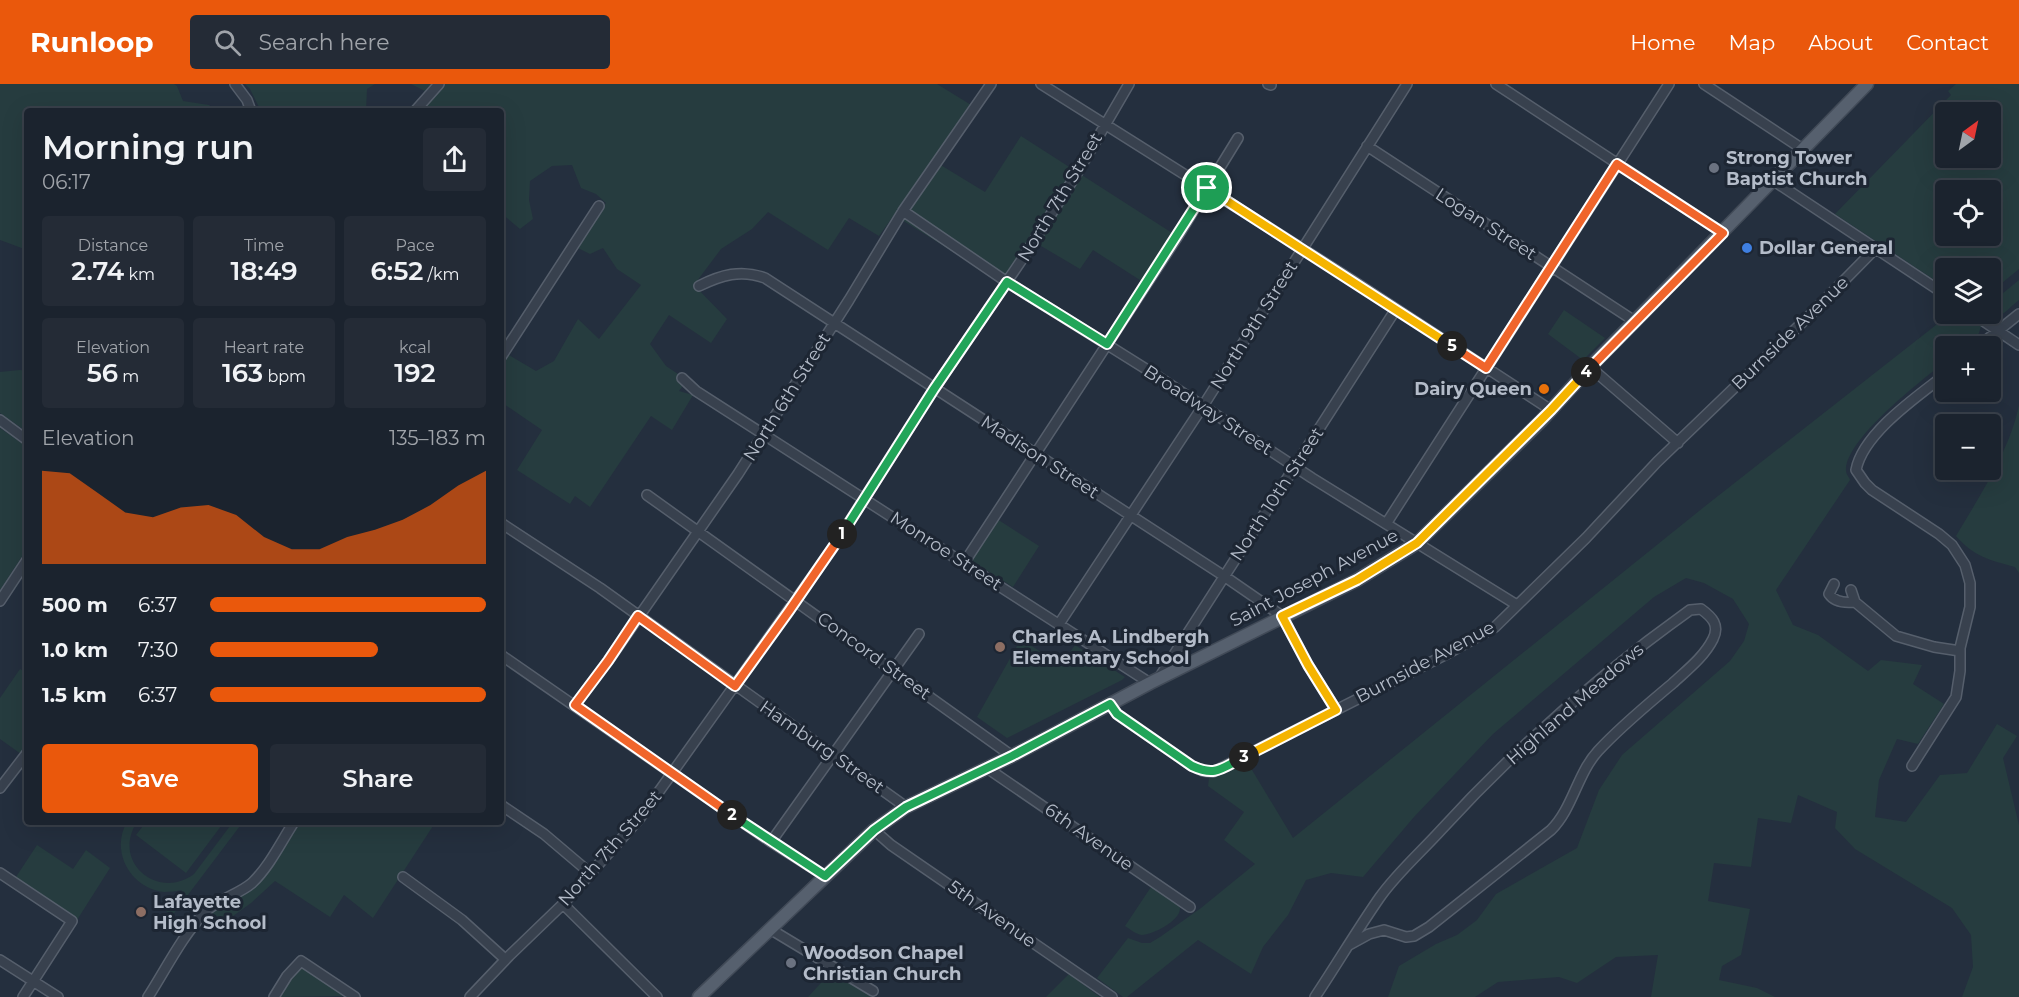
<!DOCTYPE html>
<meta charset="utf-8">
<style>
:root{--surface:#1b232e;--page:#242b36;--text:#f1f3f6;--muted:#a0a4aa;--line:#39404a;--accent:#ea580c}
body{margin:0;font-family:Montserrat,sans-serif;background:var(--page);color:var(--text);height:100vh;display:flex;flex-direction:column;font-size:22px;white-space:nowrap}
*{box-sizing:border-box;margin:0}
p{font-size:20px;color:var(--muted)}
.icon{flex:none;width:33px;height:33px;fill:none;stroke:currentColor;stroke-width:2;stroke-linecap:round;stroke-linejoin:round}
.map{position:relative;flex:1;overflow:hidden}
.details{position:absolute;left:24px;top:24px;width:480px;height:717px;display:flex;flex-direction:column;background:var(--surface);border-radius:6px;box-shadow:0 6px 24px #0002,0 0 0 2px var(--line)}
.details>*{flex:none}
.needle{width:39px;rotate:33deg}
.buttons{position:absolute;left:1935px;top:18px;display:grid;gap:12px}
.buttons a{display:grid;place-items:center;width:66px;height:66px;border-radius:6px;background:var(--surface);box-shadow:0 6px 24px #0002,0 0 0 2px var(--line);font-size:30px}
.pin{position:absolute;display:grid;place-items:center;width:51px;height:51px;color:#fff;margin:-26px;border:3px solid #fff;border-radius:50%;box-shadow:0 2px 6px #0007}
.km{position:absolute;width:30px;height:30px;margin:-15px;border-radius:50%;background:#222;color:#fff;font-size:16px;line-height:30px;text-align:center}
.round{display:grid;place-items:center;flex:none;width:63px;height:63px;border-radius:6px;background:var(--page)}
.overview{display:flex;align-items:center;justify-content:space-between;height:102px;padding:0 18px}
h1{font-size:33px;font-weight:600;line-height:45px}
.metrics{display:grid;grid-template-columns:repeat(3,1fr);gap:9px;height:102px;padding:6px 18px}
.metrics div{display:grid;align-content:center;border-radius:6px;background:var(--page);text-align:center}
.metrics b{font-size:26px;font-weight:600}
.metrics small{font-size:16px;font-weight:400}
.metrics p{font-size:16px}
.chart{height:168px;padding:12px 18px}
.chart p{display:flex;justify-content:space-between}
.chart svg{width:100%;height:108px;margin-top:6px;fill:var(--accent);opacity:.7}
.button{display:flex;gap:12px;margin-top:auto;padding:12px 18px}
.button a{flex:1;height:69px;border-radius:6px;background:var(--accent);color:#fff;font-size:24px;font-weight:600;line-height:69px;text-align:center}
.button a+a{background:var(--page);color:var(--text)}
ul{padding:0 18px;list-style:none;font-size:20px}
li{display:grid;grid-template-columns:96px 72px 1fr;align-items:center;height:45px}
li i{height:15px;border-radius:8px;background:var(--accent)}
header{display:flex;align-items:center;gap:36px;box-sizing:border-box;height:84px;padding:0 30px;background:var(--accent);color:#fff}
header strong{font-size:28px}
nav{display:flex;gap:33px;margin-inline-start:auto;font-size:21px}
.search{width:420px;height:54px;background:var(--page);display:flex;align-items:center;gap:15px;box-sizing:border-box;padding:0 21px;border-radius:6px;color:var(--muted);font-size:22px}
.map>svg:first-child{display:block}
.green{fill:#263c3f;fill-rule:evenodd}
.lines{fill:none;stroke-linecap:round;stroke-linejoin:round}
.minor-casing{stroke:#565f6c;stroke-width:12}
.major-casing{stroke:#414a57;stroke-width:15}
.minor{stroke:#38414e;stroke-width:9}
.major{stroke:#56606e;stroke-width:12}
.split-1-casing{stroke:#fff;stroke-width:12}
.split-2-casing{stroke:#fff;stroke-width:12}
.split-3-casing{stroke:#fff;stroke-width:12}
.split-4-casing{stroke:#fff;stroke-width:12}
.split-5-casing{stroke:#fff;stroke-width:12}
.split-6-casing{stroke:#fff;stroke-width:12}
.split-1{stroke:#22a559;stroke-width:8}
.split-2{stroke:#f0652b;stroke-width:8}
.split-3{stroke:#22a559;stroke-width:8}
.split-4{stroke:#f5b400;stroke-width:8}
.split-5{stroke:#f0652b;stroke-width:8}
.split-6{stroke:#f5b400;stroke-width:8}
.worship-dot{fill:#6b7280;stroke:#1d2633;stroke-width:2}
.shop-dot{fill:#3f7fe0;stroke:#1d2633;stroke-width:2}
.food-dot{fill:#e8710a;stroke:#1d2633;stroke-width:2}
.education-dot{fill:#8d6e63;stroke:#1d2633;stroke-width:2}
.labels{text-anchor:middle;stroke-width:6;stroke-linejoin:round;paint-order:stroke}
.poi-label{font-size:18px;font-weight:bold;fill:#b4bcc9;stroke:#1d2633;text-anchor:start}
.street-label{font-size:18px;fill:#b4bcc9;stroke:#1d2633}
</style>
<header>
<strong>Runloop</strong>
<div class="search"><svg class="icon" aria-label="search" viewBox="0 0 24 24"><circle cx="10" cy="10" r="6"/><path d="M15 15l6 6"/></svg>Search here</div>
<nav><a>Home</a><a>Map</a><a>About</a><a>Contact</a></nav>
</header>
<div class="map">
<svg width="2019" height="913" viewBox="0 0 2019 913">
<rect width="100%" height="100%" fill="#242f3e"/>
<!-- green -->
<path class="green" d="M0,0H174L177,2L183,17L209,21L216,27H27V166L0,156Z
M245,0H375L367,5L366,27H261L250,5Z
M411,0H937L976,24L939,80L985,108L1021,52L1180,154L1143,198L1093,166L1080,185L1036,159L1008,202L894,131L879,152L849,134L828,166L768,128L752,145L721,165L694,201L727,235L711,259L669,231L650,260L666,282L687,296L679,307L693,311L672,346L651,332L590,423L575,412L570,420L517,386L542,346L501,318V279L507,270L536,287L554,277L578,235L599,255L641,201L617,185L603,164L590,170L576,163L606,119L596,110L581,104L572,81L552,82L530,97L529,116L533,135L520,145L501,129V27H418L427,8Z
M1956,0H2019V185L1991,208L1990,184H1946L1945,203L1835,130L1951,11L1948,7ZM1946,28H1990V74H1946ZM1990,106V152H1946V106Z
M2019,196V216C2006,226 1997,241 1981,231L1990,230L1991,219Z
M1564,226L1605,254L1583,276L1548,250Z
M1950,230H1966L1981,242L1979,249L1974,256L1966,262H1946L1945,278C1922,296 1844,356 1846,387C1846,390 1849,393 1850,396L1776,506L1793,541L1818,551L1868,587L1881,576L1922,581L1913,600L1944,620L1918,660L1897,655L1879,696L1875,733L1906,738L1940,691L1967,689L1997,640L2017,652L2003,674L2019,741V913H1962L1973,883L1971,851L1952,824L1855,765L1835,744L1837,728L1798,711L1791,739L1758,734L1751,783L1714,779L1708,817L1750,825L1741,871L1722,882L1719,896L1757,904L1775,913H1651L1658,871L1616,873L1577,899L1559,893L1498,898L1475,913H1388L1399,882L1436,860L1457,851L1477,836L1496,810L1577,764L1599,706L1622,671L1730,577L1744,557L1749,540L1733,515L1704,499L1686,494L1654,513L1493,650L1414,733L1363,793L1331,789L1306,796L1288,831L1263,863L1251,890L1198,856L1127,913H1123L1097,894L1128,854L1142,859H1150L1160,853L1201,824L1255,780L1224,756L1244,728L1208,702L1209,694L1246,676L1293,754L1704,423Z
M20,286L27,287V348L0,329V288Z
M2019,321V489L2015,483C1990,476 1974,473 1956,452C1979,413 2010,366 2019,321Z
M0,344L27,363V465L0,506Z
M997,435L1039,462L1013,503L972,477V473Z
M1021,555L1061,581L1075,561L1125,593L1122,596L1007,654L977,633Z
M20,585L27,589V663L21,670L0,655V614Z
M127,738H137C111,778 158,817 194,790L233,738H243L172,832L166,827L182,806C177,807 170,808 164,808C130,804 110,767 127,738Z
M146,738H224L186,789L136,751Z
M301,738H428L433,742L373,834L344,811L330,833L275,797L251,819L225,838L212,829C224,818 241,814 253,804C273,786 286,760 301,738Z
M37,761L73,785L86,766L110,784L77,836L14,796Z
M1153,800C1161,805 1175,813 1179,821C1186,834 1153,851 1142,851C1135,850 1130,845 1125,842Z
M301,884H305L347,912L279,913L287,898Z
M832,887L867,909L873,913H808Z
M1069,890L1100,913H1046Z"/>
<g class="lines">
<defs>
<path id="minor" d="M235,0L247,16L251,27
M1041,0L1352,196L1551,326
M1268,0L1271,1
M1496,0L1723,149
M1704,0L1804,66
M415,27L439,0
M1367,62L1636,238
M1774,97L1946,211
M903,127L1007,198L1154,290L1312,394L1517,521
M699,202C721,191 741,185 765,194L1224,492L1282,532L1308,581L1336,626
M1973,230L2019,261
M1979,262L2019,230
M501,273L599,122
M1590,283L1678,359
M682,294L696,307L1150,599
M0,336L27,356
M647,411L1012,672
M501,439L600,504L906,723
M1386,440L1669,0
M964,479L1176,155L1238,54
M1834,500L1829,510C1835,519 1846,519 1855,518L1896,552L1934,563L1960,567
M1851,506L1855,518
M0,517L27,476
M1059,540L1203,322L1407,0
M501,571L771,758L825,792
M1159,594L1396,225
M1110,620L1117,630L1192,682L1203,687L1213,688L1445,571L1495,543L1586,454L1657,378L1810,231L1876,164
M575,621L608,577L738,390L849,216L903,127L991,0
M1912,682L1956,613L1960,587V564L1970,523V499L1965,481L1952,461L1939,450L1872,406L1865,399L1856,386C1863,349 1918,312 1946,290
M987,684L1190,823
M0,704L27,669
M501,721L544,750L590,789
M874,746L891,761L1112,913
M771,758L919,550
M0,789L72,837L23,913
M403,793L462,836L505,875
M563,820L657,913
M770,845L873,907
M0,876L58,913
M148,913C166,885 182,852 205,828C218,815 238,811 252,799C269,783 281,758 294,738
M274,913L287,892L301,877L355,913
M470,913L509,872L563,820L640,734L832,465L934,305L1023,174L1076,91L1129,0
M1315,913C1337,880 1357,846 1380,813C1397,789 1421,768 1441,746C1516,664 1599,591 1690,526L1701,525C1712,533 1720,541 1713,555C1704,573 1687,586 1673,599C1647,621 1621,642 1598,667C1577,690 1573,724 1551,746L1429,843L1414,852L1406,853L1384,846L1369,850L1349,861"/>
<path id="major" d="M699,913L874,746L906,723L1012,672L1150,599L1357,496L1409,464L1417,459L1541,337L1590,283L1867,0"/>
</defs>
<!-- minor casing -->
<use href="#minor" class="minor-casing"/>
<!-- major casing -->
<use href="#major" class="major-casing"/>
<!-- minor -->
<use href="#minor" class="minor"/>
<!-- major -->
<use href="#major" class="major"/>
</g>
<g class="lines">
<defs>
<path id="split-1" d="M842,450L934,305L1007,198L1107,260L1207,104"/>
<path id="split-2" d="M732,731L575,621L608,577L638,532L735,602L789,527L842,450"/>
<path id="split-3" d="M732,731L825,792L874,746L906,723L1012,672L1110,620L1117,630L1192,682C1216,693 1222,684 1244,673"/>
<path id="split-4" d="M1244,673L1336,626L1308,581L1282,532L1357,496L1417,459L1551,326L1586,288"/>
<path id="split-5" d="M1452,262L1486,284L1617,80L1723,149L1586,288"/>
<path id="split-6" d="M1207,104L1452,262"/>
</defs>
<!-- split-1 casing -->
<use href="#split-1" class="split-1-casing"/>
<!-- split-2 casing -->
<use href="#split-2" class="split-2-casing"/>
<!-- split-3 casing -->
<use href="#split-3" class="split-3-casing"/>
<!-- split-4 casing -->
<use href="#split-4" class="split-4-casing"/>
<!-- split-5 casing -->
<use href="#split-5" class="split-5-casing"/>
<!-- split-6 casing -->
<use href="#split-6" class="split-6-casing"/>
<!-- split-1 -->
<use href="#split-1" class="split-1"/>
<!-- split-2 -->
<use href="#split-2" class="split-2"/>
<!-- split-3 -->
<use href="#split-3" class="split-3"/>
<!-- split-4 -->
<use href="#split-4" class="split-4"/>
<!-- split-5 -->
<use href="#split-5" class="split-5"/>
<!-- split-6 -->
<use href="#split-6" class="split-6"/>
</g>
<!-- markers -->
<g class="worship-dot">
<circle cx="1714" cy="84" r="6"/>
<circle cx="791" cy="879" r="6"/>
</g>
<circle class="shop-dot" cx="1747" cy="164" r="6"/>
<circle class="food-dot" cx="1544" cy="305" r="6"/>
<g class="education-dot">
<circle cx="1000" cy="563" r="6"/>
<circle cx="141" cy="828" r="6"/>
</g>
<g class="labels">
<!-- poi labels -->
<g class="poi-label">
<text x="1726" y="80">Strong Tower<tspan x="1726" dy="21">Baptist Church</tspan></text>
<text x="1759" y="170">Dollar General</text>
<text x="1532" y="311" text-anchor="end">Dairy Queen</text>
<text x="1012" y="559">Charles A. Lindbergh<tspan x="1012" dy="21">Elementary School</tspan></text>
<text x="153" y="824">Lafayette<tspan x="153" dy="21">High School</tspan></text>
<text x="803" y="875">Woodson Chapel<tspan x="803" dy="21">Christian Church</tspan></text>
</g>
<!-- street labels -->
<g class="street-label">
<text transform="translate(1060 113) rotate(-59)" y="6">North 7th Street</text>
<text transform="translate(1486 140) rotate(33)" y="6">Logan Street</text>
<text transform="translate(1254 241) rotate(-58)" y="6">North 9th Street</text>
<text transform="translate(1790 249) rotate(-44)" y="6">Burnside Avenue</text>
<text transform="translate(787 313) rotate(-58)" y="6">North 6th Street</text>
<text transform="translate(1208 326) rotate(33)" y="6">Broadway Street</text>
<text transform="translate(1040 373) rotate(33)" y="6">Madison Street</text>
<text transform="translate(1277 410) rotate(-57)" y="6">North 10th Street</text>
<text transform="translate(946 467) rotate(33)" y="6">Monroe Street</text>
<text transform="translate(1314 494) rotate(-28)" y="6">Saint Joseph Avenue</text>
<text transform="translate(874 572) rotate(36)" y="6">Concord Street</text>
<text transform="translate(1425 578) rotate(-28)" y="6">Burnside Avenue</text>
<text transform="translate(1575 620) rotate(-41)" y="6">Highland Meadows</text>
<text transform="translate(822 663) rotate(35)" y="6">Hamburg Street</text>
<text transform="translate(1089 753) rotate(35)" y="6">6th Avenue</text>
<text transform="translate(610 764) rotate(-49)" y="6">North 7th Street</text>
<text transform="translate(992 830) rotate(35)" y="6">5th Avenue</text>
</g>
</g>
</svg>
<div class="buttons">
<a><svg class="needle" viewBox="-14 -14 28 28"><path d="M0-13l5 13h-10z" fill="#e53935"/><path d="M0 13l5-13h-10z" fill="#a0a4aa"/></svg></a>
<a><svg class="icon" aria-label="locate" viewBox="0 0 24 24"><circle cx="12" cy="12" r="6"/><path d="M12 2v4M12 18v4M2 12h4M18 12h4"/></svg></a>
<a><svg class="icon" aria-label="layers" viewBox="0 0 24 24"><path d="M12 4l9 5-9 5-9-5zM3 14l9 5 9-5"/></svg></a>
<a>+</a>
<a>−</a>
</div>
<div class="pin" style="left:1207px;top:104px;background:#1e9e55"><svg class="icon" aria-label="arrive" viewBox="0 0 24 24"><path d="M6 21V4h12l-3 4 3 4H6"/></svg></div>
<b class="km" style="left:842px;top:450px">1</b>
<b class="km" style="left:732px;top:731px">2</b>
<b class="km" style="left:1244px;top:673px">3</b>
<b class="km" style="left:1586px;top:288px">4</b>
<b class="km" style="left:1452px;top:262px">5</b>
<section class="details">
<div class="overview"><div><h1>Morning run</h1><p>06:17</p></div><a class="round"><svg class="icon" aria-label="share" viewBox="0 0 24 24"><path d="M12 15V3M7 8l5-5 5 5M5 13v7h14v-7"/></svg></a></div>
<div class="metrics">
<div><p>Distance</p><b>2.74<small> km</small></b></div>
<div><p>Time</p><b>18:49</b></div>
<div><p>Pace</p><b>6:52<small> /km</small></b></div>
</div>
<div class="metrics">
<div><p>Elevation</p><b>56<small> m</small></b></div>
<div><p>Heart rate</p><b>163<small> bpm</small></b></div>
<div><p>kcal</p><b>192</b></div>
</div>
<div class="chart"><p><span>Elevation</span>135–183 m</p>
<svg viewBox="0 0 160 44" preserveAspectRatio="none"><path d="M0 44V6L10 7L20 15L30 23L40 25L50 21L60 20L70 24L80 33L90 38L100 38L110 33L120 30L130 26L140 20L150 12L160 6V44z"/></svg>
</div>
<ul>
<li><b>500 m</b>6:37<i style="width:100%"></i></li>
<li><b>1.0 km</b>7:30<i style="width:61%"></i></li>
<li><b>1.5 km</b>6:37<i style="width:100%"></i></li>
</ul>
<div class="button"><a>Save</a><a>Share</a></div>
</section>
</div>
